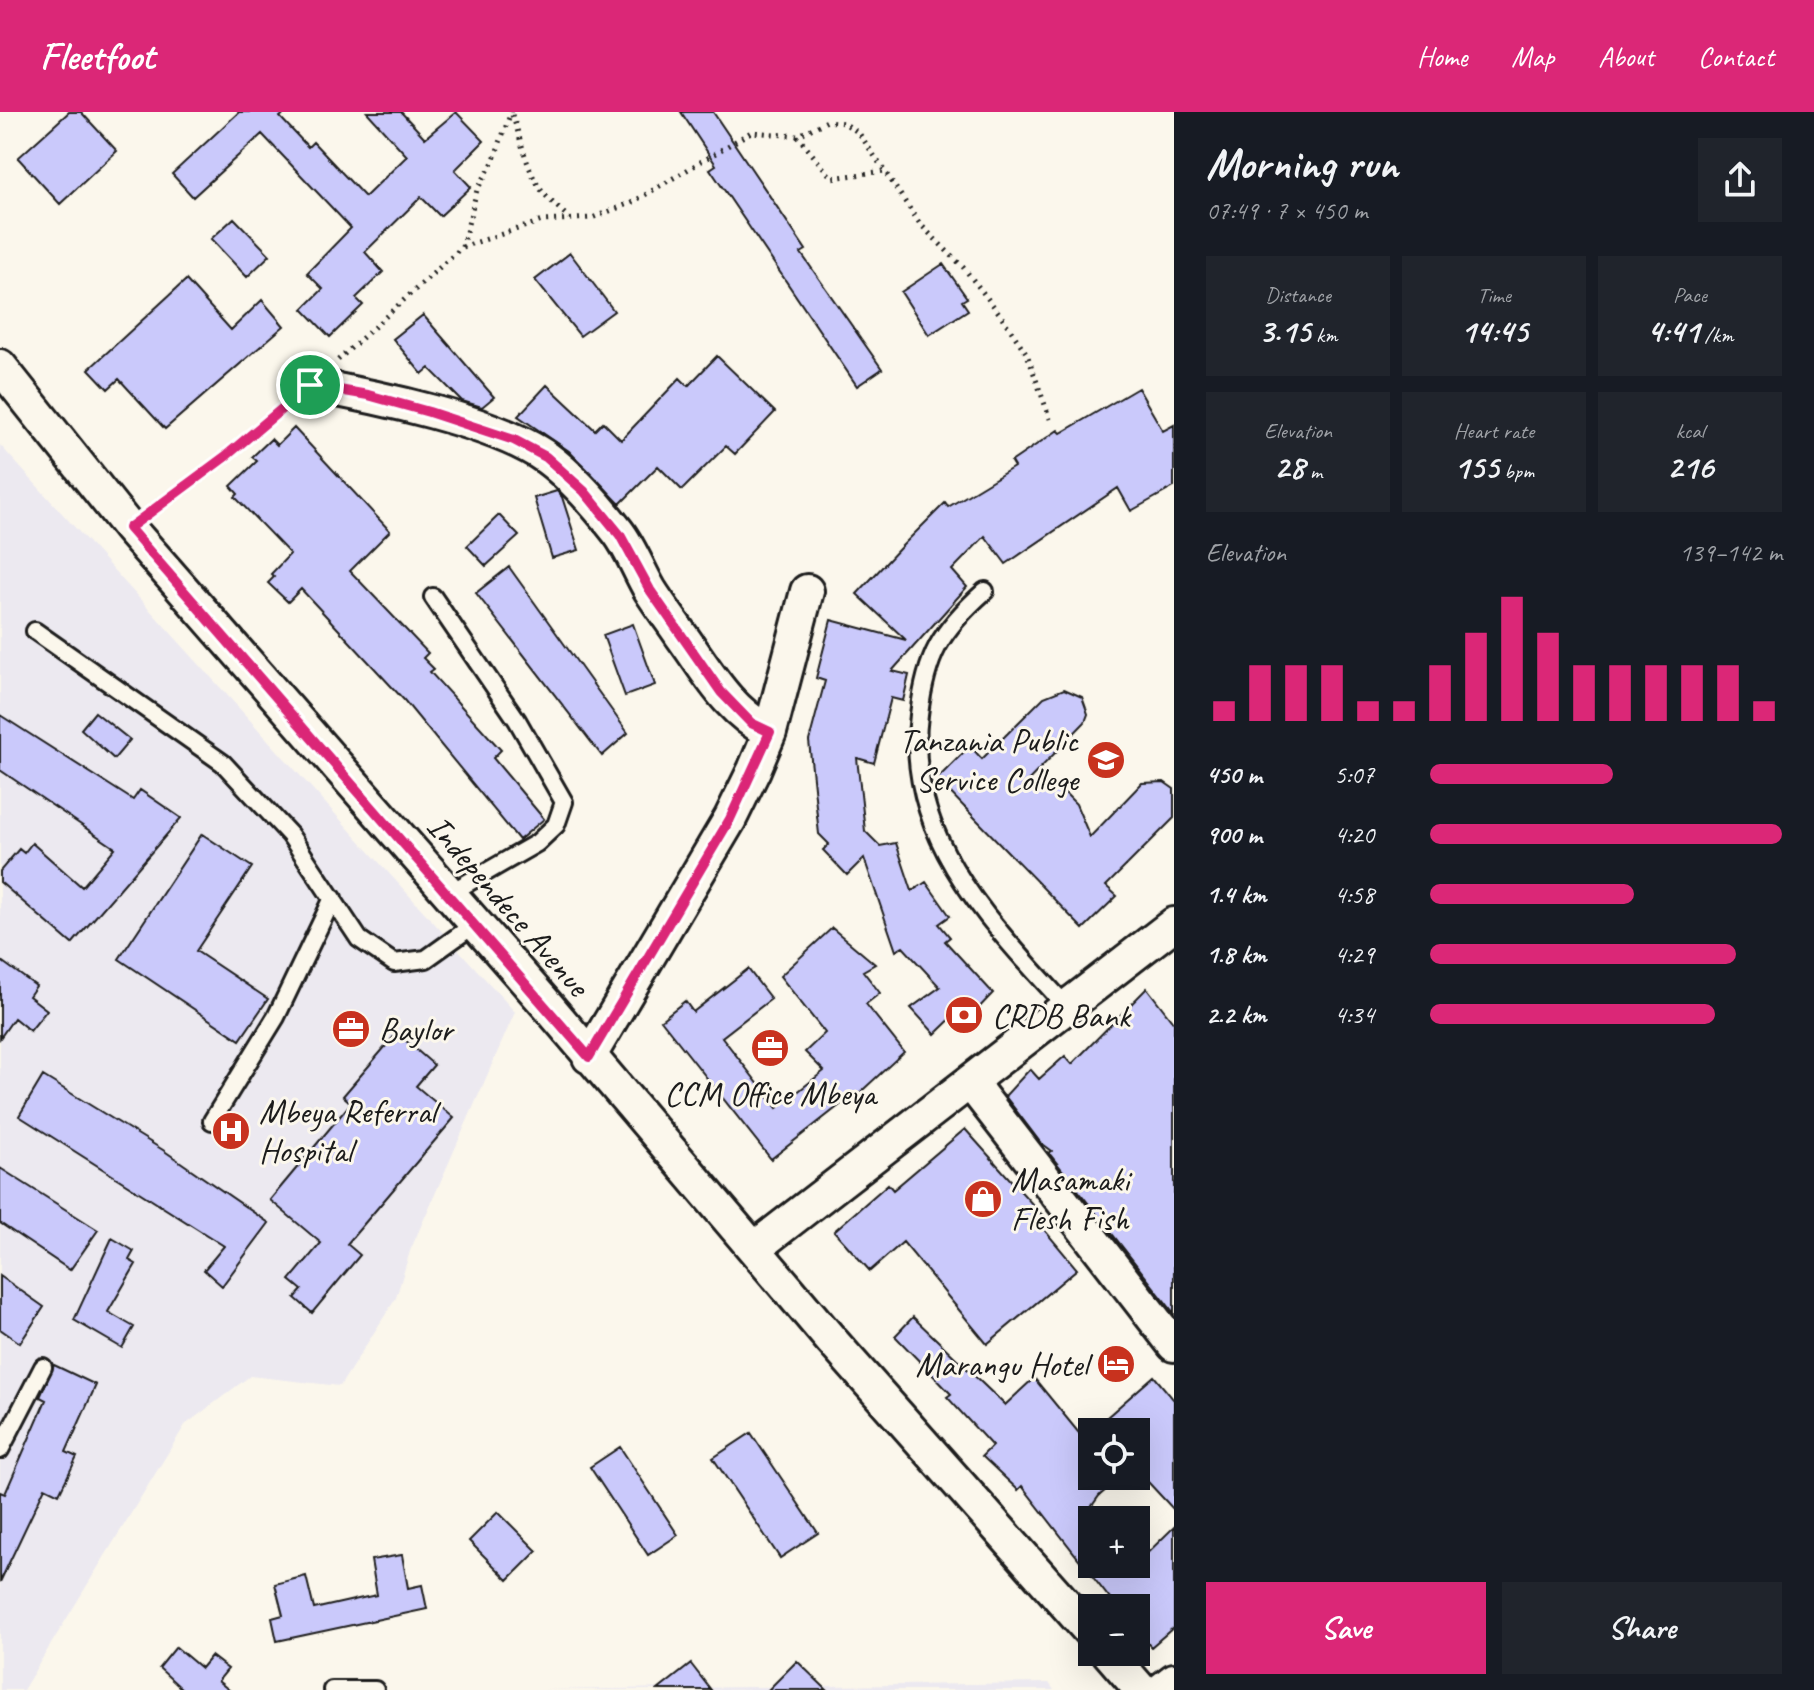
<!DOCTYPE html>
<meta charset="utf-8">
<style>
:root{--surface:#171b24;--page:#20242c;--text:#f1f3f6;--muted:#9ea1a6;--accent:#db2777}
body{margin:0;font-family:Caveat,sans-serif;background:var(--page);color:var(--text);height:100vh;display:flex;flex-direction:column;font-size:30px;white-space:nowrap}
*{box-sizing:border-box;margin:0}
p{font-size:26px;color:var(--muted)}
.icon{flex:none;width:44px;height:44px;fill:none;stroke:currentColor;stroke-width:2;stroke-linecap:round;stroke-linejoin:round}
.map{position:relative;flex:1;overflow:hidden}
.side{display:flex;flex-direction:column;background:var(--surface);width:640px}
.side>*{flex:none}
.fabs{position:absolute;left:1078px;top:1306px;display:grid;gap:16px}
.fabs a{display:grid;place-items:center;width:72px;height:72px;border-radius:0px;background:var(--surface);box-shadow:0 8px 32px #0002;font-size:40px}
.pin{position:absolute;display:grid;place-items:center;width:68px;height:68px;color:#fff;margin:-34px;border:4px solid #fff;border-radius:50%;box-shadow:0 2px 8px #0007}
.round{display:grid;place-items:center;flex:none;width:84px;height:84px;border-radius:0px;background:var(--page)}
.headline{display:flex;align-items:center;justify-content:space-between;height:136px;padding:0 32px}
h1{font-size:44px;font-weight:600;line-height:60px}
.figures{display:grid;grid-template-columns:repeat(3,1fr);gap:12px;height:136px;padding:8px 32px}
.figures div{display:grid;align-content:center;border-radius:0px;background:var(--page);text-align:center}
.figures b{font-size:34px;font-weight:600}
.figures small{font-size:22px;font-weight:400}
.figures p{font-size:22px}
.chart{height:224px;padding:16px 32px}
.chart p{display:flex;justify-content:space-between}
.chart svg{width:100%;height:144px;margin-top:8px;stroke:var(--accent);stroke-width:6}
.primary-button{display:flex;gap:16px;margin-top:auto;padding:16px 32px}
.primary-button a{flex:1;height:92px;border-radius:0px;background:var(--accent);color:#fff;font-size:32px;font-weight:600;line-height:92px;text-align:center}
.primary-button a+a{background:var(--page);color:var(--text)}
ul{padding:0 32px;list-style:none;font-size:26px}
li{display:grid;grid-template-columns:128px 96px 1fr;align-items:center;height:60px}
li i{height:20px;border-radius:10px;background:var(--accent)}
header{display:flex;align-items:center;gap:48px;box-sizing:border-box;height:112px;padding:0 40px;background:var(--accent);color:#fff}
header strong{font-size:38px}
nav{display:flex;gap:44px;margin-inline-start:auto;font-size:28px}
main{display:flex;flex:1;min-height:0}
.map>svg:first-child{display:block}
.built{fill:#ece9f0}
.building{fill:#cac9fb;stroke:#1c1c1c;stroke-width:2}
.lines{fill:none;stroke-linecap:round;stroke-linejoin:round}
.lane-casing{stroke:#1c1c1c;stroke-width:22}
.street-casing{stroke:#1c1c1c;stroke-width:38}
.path{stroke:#1c1c1c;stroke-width:5;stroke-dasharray:2 6;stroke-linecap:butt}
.lane{stroke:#fbf7ec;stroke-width:16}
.street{stroke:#fbf7ec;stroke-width:32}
.route-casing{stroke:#fff;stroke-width:16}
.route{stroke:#db2777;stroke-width:10}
.labels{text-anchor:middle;stroke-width:6;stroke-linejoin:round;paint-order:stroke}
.poi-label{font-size:34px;fill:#1c1c1c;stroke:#fbf7ec;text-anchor:start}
.street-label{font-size:34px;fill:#1c1c1c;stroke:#fbf7ec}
</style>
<header>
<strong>Fleetfoot</strong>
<nav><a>Home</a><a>Map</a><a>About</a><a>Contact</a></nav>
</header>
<main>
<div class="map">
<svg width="1174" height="1578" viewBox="0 0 1174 1578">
<rect width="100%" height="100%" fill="#fbf7ec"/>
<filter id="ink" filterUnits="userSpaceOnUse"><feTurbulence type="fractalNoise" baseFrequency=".0125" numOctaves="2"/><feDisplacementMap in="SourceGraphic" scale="16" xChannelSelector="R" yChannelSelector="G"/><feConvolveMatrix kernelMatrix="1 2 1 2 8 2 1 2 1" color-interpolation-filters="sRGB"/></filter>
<g filter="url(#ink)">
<!-- built -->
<path class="built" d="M0,333L515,900L410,1139L396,1186L340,1274L250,1264L185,1313L23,1578H0Z
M1049,1571L1054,1578H541Z"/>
<!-- building -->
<path class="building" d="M69,0H81L117,39L60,92L18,46Z
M239,0H286L280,5L308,35L313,30L365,85L407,44L367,0H401L425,26L456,0L484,29L455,58L471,75L440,104L421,85L365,140L383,160L356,186L363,193L330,225L303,197L323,177L307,161L351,116L262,22L193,85L172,62Z
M681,0H713L806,138L801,141L882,257L857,274L710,57L716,53Z
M234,106L270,143L247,165L211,127Z
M570,141L614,199L580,224L535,168Z
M943,152L967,186L962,189L968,198L929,223L901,180Z
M186,168L231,218L262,188L284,214L165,317L119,267L108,277L89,257Z
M423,203L494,285L482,295L462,289L429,256L422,262L393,227Z
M717,244L775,300L735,342L726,334L682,378L658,354L620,392L569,339L518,304L547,273L595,318L603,310L621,328L680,266L688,274Z
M1138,276L1163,319L1174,313V375L1131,399L1118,376L1006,452L985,424L952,458L967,475L892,559L909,563L903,589L891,586L874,651L857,646L865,719L880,734L896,731L912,779L926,770L950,804L939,812L950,825L945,829L993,881L973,902L965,893L935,922L911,896L940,875L903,835L896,839L864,746L847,763L823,738L829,732L819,722L809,629L825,569L816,566L831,508L906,528L857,482L900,436L945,391L948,395L1014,355L1011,350L1058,318L1061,321Z
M294,316L390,419L350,459L428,541L423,546L434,557L430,560L501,638L493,646L544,707L519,728L404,588L301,477L288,490L268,471L274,465L271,462L290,442L235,385L238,382L231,374L257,349L252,345L271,327L277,333Z
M557,379L562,385L579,438L552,446L534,386Z
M499,403L519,424L486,454L467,434Z
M509,455L628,621L602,644L476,481Z
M633,512L655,573L625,584L603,523Z
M1064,577L1082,585L1088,602L1085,610L1023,674L1062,678L1076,692L1090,725L1142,671L1164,670L1174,677V706L1106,774L1117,784L1083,817L937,667L970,634L982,647L1044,585Z
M95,600L130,628L114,647L81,617Z
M0,603L133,688L140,678L181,706L72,832L0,770V759L19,737L24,741L32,731L82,775L115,736L0,658Z
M202,722L252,755L196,839L268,887L240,928L119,847Z
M832,816L875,852L863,859L880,881L866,892L904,940L852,988L849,986L771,1047L661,908L685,889L693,900L748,857L771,887L722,925L777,996L824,959L805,940L825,921L780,864Z
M0,848L36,874L29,884L47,898L30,919L14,906L0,926Z
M1147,876L1174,911V1201L1049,1041L1052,1039L1040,1030L1005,984L1030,957L1039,967L1065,944L1072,952Z
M397,921L434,953L416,974L454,1006L347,1132L360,1143L312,1201L295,1186L302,1178L290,1168L321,1131L270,1088L351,991L343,984Z
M43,964L163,1038L269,1111L222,1174L204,1158L224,1134L19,1004Z
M965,1017L1042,1103L1036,1108L1077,1157L987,1232L903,1130L870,1159L834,1119L888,1072L893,1078Z
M0,1056L98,1118L70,1158L0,1111Z
M112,1126L134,1139L129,1148L136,1152L108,1200L134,1215L122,1236L74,1208Z
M0,1164L44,1195L20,1231L0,1217Z
M913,1205L1005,1293L1034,1266L1083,1326L1154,1264L1174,1288V1398L1136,1357V1320H1092V1364H1122L1099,1384L1087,1401L1092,1407V1452H1127L1131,1457L1174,1415V1515L1151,1535L1136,1518V1496H1117L1022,1374L1018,1378L982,1344L992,1334L947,1285L951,1282L895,1224Z
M54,1253L96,1273L66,1340L77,1345L59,1382L45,1375L0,1470V1380L5,1382L46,1288L40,1285Z
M751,1321L818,1421L780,1446L713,1346Z
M620,1335L678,1423L648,1443L590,1355Z
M498,1400L537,1439L508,1468L469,1429Z
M402,1443L408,1476L422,1473L427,1497L277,1529L272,1506L283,1503L275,1472L306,1464L314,1497L367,1485L377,1483L371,1448Z
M176,1535L201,1556L211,1544L228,1557L218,1569L229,1578H183L159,1556Z
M797,1549L827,1578H768Z
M691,1552L711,1578H658Z"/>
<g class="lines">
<defs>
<path id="lane" d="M985,479C940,519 926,544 919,603C903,724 992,813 1067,895
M433,485L517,608L564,690L556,713L537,731L450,781
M35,519L223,651L290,723L359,827L394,851L426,847L475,812
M212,1009L276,905L333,786
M0,1338L43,1255
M332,1578H375"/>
<path id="street" d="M0,254L129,416L547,893L832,1229L1092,1522
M310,273C373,284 495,309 547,346C574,366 597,393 618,420C631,437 639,459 650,478C660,494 671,508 681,523C708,560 728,599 770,620
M589,945L730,707L754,658L770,620L807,479
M970,970L1174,1233
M756,1135L1174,812
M1108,1540L1141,1578
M1161,1578L1174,1568"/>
</defs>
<!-- lane casing -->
<use href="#lane" class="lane-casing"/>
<!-- street casing -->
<use href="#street" class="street-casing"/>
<!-- path -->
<path class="path" d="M512,3C521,26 527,60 542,79C550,89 561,98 569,106
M797,24L832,66L885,59
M462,135L477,78L493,50L511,0
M338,248L462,135L542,109L592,106L633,90L751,20L797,24L827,9L844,11L859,21L920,112L963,155L999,201L1027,242L1050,307
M151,398L226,344L288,290"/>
<!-- lane -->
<use href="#lane" class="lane"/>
<!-- street -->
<use href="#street" class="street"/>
</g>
</g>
<g class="lines" filter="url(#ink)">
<defs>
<path id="route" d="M310,273L368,283L429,300L514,328L546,345L584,379L620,423L650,478L721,580L751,611L770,620L730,707L589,945L129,416L226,344Z"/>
</defs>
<!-- route casing -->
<use href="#route" class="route-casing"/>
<!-- route -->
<use href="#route" class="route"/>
</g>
<!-- icons -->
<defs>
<symbol id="university-disc" viewBox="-11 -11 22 22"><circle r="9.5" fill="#c8321e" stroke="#fbf7ec"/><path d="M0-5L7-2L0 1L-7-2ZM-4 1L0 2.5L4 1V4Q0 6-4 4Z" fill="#fff"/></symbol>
<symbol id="bank-disc" viewBox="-11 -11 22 22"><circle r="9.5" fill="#c8321e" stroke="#fbf7ec"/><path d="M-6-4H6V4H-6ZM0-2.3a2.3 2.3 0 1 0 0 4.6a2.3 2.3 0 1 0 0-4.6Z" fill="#fff"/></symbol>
<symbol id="office-disc" viewBox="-11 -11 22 22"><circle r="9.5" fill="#c8321e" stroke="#fbf7ec"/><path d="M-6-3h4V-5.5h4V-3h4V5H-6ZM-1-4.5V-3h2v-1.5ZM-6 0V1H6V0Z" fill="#fff"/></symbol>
<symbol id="hospital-disc" viewBox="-11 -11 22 22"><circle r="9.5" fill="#c8321e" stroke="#fbf7ec"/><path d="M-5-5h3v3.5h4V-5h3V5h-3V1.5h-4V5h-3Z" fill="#fff"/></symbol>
<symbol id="shop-disc" viewBox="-11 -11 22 22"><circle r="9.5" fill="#c8321e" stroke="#fbf7ec"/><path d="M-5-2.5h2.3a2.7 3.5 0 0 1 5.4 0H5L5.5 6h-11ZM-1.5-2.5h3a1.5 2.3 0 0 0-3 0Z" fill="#fff"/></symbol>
<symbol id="hotel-disc" viewBox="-11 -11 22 22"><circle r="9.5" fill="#c8321e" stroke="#fbf7ec"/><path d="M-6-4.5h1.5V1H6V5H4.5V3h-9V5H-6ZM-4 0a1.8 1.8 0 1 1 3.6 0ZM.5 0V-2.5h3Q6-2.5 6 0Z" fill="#fff"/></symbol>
</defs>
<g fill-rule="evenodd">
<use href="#university-disc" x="1084" y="626" width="44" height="44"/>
<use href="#bank-disc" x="942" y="881" width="44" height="44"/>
<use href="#office-disc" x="329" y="895" width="44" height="44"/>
<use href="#office-disc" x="748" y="914" width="44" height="44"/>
<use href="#hospital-disc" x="209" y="997" width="44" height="44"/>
<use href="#shop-disc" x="961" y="1065" width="44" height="44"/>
<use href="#hotel-disc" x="1094" y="1230" width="44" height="44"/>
</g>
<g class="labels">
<!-- poi labels -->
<g class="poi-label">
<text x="1078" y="640" text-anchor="end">Tanzania Public<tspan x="1078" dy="39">Service College</tspan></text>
<text x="992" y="915">CRDB Bank</text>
<text x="379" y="929">Baylor</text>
<text x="770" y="993" text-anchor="middle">CCM Office Mbeya</text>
<text x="259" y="1011">Mbeya Referral<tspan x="259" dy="39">Hospital</tspan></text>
<text x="1011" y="1079">Masamaki<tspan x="1011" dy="39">Flesh Fish</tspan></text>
<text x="1088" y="1264" text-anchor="end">Marangu Hotel</text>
</g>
<!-- street labels -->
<g class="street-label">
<text transform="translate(509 793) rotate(49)" y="12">Independece Avenue</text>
</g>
</g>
</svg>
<div class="fabs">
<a><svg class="icon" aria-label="locate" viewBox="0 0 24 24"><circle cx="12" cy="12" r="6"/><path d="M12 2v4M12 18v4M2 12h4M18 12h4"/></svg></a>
<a>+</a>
<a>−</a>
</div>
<div class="pin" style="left:310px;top:273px;background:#1e9e55"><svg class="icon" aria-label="arrive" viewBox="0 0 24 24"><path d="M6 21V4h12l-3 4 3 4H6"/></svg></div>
</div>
<section class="side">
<div class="headline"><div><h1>Morning run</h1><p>07:49 · 7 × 450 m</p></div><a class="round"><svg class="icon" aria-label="share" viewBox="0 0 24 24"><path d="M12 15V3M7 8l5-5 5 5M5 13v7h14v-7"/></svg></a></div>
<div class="figures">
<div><p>Distance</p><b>3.15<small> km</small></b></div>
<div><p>Time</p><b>14:45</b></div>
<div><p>Pace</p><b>4:41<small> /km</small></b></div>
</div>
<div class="figures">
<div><p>Elevation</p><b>28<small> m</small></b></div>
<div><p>Heart rate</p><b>155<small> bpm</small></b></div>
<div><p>kcal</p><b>216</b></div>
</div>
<div class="chart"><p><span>Elevation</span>139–142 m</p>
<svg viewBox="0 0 160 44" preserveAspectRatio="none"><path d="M5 44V38M15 44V27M25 44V27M35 44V27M45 44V38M55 44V38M65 44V27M75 44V17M85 44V6M95 44V17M105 44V27M115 44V27M125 44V27M135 44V27M145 44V27M155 44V38"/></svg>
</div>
<ul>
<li><b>450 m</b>5:07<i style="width:52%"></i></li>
<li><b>900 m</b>4:20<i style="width:100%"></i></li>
<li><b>1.4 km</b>4:58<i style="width:58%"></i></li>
<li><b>1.8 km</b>4:29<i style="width:87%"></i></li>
<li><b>2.2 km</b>4:34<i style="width:81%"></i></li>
</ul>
<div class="primary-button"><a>Save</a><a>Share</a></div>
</section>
</main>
